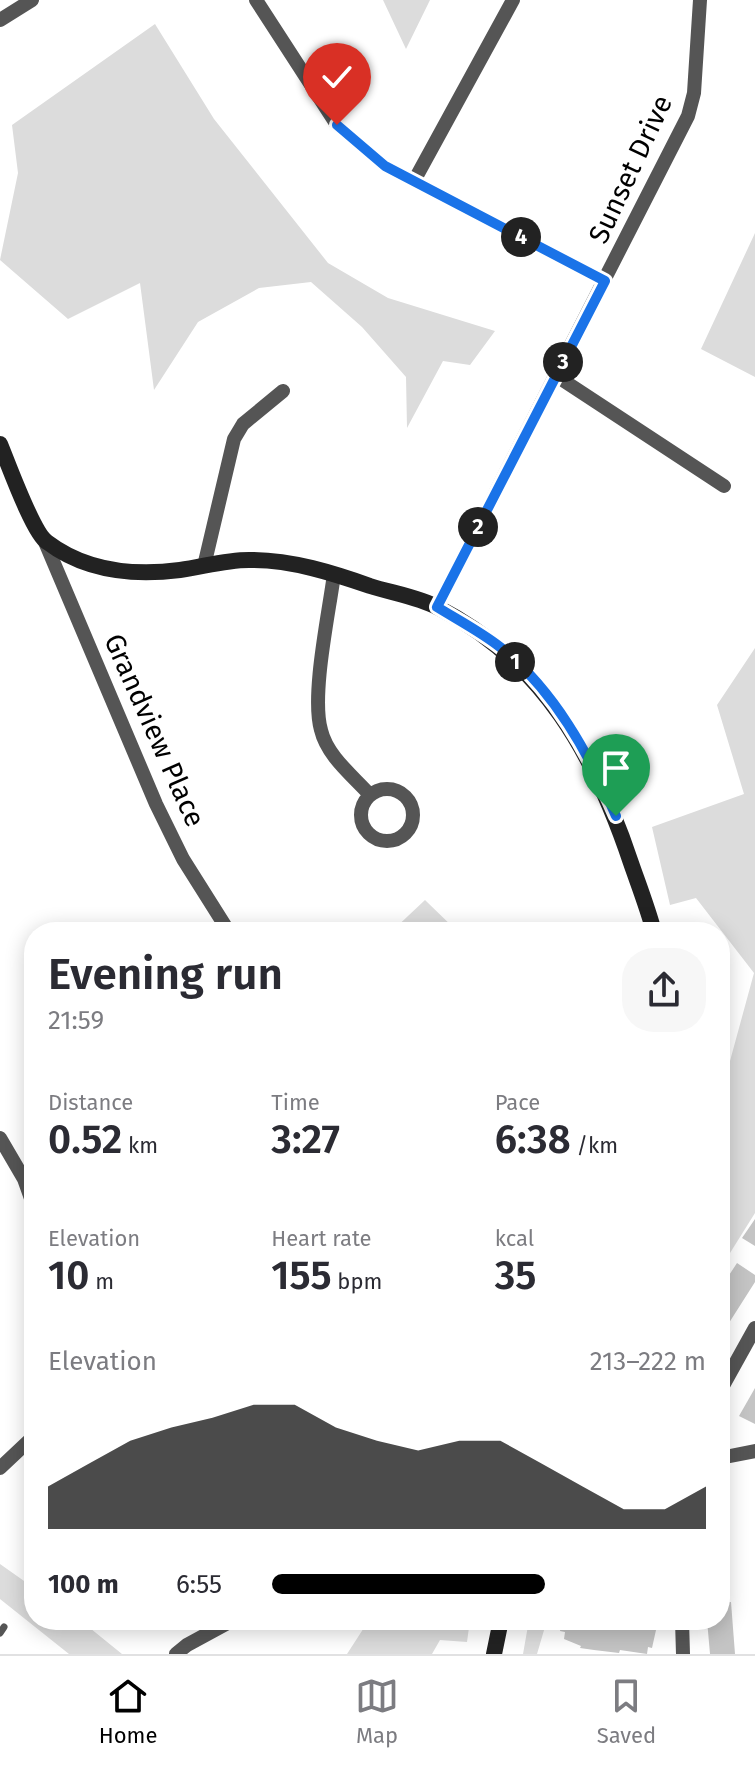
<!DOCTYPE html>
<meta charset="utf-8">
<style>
:root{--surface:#fff;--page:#f7f7f7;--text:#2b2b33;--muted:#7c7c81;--line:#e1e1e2;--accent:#000}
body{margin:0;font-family:"Fira Sans",sans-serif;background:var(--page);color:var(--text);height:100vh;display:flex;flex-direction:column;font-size:30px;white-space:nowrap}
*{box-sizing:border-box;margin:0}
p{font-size:26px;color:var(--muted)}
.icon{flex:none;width:44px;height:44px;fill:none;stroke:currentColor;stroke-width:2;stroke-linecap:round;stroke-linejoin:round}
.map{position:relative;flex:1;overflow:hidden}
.drawer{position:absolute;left:24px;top:922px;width:706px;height:708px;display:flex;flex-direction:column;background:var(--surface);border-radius:32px;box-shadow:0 4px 20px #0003}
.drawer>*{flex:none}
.pin{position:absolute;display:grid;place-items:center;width:68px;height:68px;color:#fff;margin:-82px -34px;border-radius:50% 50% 50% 0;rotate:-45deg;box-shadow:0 0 8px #0007}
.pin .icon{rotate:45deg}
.km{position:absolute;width:40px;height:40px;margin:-20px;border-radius:50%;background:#222;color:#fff;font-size:22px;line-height:40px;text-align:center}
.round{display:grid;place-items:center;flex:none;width:84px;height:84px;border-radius:32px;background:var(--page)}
.summary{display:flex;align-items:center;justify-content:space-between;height:136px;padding:0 24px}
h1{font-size:44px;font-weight:600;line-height:60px}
.metrics{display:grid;grid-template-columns:repeat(3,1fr);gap:12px;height:136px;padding:8px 24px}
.metrics div{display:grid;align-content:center}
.metrics b{font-size:40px;font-weight:600}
.metrics small{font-size:22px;font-weight:400}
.metrics p{font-size:22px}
.chart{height:224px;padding:16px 24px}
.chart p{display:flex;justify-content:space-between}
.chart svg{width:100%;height:144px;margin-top:8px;fill:var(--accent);opacity:.7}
ul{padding:0 24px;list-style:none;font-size:26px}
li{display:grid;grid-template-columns:128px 96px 1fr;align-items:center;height:60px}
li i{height:20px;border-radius:10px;background:var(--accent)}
.tab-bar{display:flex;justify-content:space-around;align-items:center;height:112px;border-top:2px solid var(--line);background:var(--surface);font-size:22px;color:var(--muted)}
.tab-bar a{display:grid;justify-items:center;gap:4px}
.tab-bar .on{color:var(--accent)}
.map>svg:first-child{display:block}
.green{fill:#dcdcdc}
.building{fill:#c4c4c4}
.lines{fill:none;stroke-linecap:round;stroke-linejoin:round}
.lane{stroke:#555;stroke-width:7}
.street{stroke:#555;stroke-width:14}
.secondary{stroke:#222;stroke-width:16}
.route-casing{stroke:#fff;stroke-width:16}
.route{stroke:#1a73e8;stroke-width:10}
.labels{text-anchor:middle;stroke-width:6;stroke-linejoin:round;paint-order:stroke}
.street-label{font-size:28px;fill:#000;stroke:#fff}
</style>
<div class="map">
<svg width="755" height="1654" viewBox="0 0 755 1654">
<rect width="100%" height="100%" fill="#fff"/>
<!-- green -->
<path class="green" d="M383,0H430L406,49Z
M155,24L214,119L328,263L388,298L495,331L470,365L443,361L407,428L406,377L362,327L311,282L259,288L198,322L154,390L140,283L68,319L0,260L18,173L12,125Z
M755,233V377L701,349Z
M755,648V1213L720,1269V1085L727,1072L754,973L696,898L670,905L652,827L744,794L717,705Z
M425,900L458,932H391Z
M0,1564L34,1588V1620H80L122,1654H69L0,1599Z
M369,1620H470L467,1642L440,1640L432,1654H347Z
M529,1620H547L537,1654H523Z"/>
<!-- building -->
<path class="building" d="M755,1219V1246L742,1238Z
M737,1263L755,1275V1282L720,1337V1289Z
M755,1388V1424L739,1416Z
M731,1602L735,1654H710L707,1620H720V1603Z
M562,1620H590L656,1630L652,1648L648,1647L647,1654L620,1650L619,1653L594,1650L580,1648L581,1646L564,1639L565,1632L560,1631Z"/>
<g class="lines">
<!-- lane -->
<path class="lane" d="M0,1633L4,1627"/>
<!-- street -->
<path class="street" d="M256,0L337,125L385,166L605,281
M0,20L32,0
M414,181L513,0
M555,375L724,486
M45,542L156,804L183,859L229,932
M204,566L234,439L243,424L283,391
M334,574C329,613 311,695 321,730C327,756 353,776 370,795
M437,607L688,116L694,93L700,0
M361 815a26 26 0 1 1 52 0a26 26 0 1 1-52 0Z
M0,1138L24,1179L34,1207
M720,1391L755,1328
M720,1458L755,1451
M0,1468L34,1436
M682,1620L683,1654
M176,1654L187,1645L233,1620"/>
<!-- secondary -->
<path class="secondary" d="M0,444C8,463 33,533 47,542C85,571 133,576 180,570C203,567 228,559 252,560C292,560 333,573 370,586C392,593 419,597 439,608C543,662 595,755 631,863C639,886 648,909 654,932
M494,1654L501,1620"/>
</g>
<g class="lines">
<defs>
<path id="route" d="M337,125L385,166L605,281L437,607C458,620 481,632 500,647C554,690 589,754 616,816"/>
</defs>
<!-- route casing -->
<use href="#route" class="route-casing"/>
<!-- route -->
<use href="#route" class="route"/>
</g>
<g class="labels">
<!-- street labels -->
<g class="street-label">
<text transform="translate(630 169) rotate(-65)" y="10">Sunset Drive</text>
<text transform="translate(155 730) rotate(66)" y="10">Grandview Place</text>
</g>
</g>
</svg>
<div class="pin" style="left:616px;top:816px;background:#1e9e55"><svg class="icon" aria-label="arrive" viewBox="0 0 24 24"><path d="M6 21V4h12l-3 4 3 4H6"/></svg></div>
<div class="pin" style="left:337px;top:125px;background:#d93025"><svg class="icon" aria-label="check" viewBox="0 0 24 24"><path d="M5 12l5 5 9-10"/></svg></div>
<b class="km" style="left:515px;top:662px">1</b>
<b class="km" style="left:478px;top:527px">2</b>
<b class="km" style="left:563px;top:362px">3</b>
<b class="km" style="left:521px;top:237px">4</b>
<section class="drawer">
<div class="summary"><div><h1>Evening run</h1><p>21:59</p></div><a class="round"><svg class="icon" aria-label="share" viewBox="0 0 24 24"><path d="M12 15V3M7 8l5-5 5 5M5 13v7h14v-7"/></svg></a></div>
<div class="metrics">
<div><p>Distance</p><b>0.52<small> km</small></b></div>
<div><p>Time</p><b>3:27</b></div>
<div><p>Pace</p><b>6:38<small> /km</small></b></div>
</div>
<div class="metrics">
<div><p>Elevation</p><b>10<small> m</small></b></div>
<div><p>Heart rate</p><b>155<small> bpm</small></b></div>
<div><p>kcal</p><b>35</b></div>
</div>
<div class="chart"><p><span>Elevation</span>213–222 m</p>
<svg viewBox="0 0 160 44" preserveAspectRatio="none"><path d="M0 44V31L10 24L20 17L30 13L40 10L50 6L60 6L70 13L80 17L90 20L100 17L110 17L120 24L130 31L140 38L150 38L160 31V44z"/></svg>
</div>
<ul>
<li><b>100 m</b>6:55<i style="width:63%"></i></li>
</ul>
</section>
</div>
<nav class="tab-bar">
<a class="on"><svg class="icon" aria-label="home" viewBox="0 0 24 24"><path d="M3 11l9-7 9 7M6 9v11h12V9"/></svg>Home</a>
<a><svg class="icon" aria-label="map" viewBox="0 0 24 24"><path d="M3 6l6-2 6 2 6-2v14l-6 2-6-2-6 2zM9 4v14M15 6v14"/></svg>Map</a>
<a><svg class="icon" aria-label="saved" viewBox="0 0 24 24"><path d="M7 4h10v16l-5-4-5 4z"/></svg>Saved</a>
</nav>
